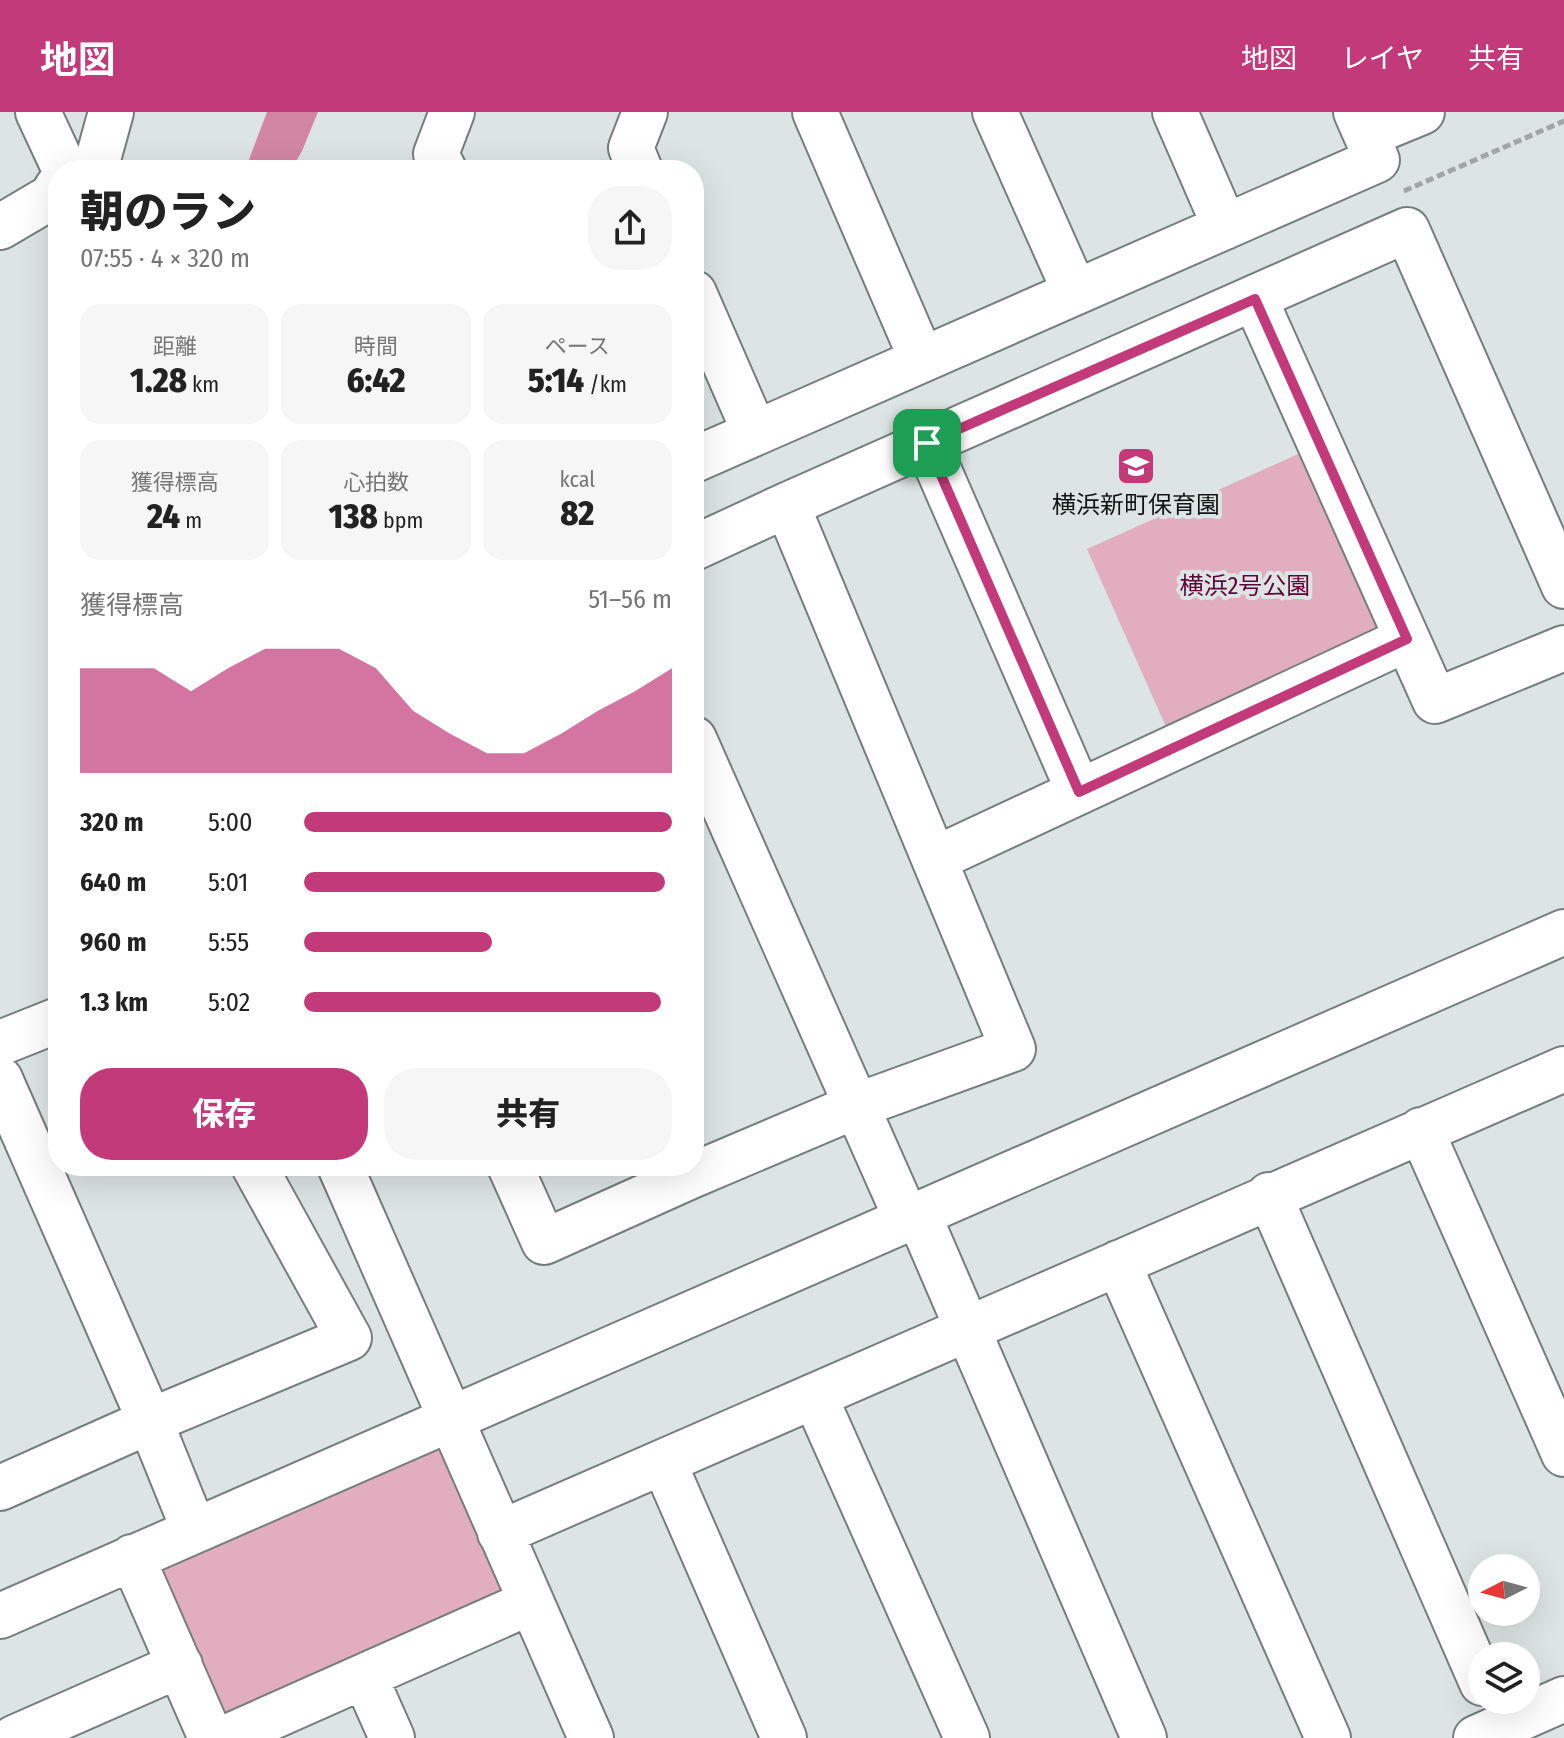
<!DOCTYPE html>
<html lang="ja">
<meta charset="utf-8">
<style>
:root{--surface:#fff;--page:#f6f6f6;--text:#222;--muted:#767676;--accent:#c23a79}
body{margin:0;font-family:"Fira Sans Condensed","Noto Sans JP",sans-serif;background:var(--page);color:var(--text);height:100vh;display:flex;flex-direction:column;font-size:30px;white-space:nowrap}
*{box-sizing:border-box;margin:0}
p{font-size:26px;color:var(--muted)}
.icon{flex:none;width:44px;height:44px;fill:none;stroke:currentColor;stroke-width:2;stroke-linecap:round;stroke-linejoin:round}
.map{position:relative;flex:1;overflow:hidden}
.panel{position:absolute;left:48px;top:48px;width:656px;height:1016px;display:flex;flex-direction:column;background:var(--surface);border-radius:32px;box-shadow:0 8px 32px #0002}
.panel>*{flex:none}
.needle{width:52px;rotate:264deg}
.fabs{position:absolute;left:1468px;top:1442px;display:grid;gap:16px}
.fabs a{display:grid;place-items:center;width:72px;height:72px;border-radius:50%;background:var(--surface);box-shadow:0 8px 32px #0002;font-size:40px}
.pin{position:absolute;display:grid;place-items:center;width:68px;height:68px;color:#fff;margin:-34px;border-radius:16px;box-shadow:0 4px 12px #0006}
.round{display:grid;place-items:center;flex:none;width:84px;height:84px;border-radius:32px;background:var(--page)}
.overview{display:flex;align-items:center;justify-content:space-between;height:136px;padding:0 32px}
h1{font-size:44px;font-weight:800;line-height:60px}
.metrics{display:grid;grid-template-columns:repeat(3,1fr);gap:12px;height:136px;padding:8px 32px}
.metrics div{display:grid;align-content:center;border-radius:20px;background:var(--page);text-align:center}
.metrics b{font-size:34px;font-weight:800}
.metrics small{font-size:22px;font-weight:400}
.metrics p{font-size:22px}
.chart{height:224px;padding:16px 32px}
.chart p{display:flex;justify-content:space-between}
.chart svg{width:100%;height:144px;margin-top:8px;fill:var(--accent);opacity:.7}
.cta{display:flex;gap:16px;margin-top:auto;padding:16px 32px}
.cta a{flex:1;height:92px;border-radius:32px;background:var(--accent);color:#fff;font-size:32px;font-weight:800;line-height:92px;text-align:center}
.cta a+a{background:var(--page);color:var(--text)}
ul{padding:0 32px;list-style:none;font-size:26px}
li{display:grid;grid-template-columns:128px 96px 1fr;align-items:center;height:60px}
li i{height:20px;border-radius:10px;background:var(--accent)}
header{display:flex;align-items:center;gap:48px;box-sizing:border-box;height:112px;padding:0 40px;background:var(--accent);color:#fff}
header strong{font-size:38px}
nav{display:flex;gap:44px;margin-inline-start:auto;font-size:28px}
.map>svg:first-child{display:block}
.green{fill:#e1adbf}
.forest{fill:#d386a2}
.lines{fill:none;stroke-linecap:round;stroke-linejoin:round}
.minor-casing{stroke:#767e7d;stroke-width:48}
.path{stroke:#9fa6a4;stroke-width:5;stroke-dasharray:8 4;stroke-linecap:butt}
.minor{stroke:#fff;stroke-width:44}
.route-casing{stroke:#fff;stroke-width:16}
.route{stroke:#c23a79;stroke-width:10}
.labels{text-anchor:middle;stroke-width:8;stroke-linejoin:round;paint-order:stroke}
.poi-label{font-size:24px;fill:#111413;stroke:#dce5e3}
.park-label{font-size:24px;fill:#610135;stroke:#dce5e3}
</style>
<header>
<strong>地図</strong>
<nav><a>地図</a><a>レイヤ</a><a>共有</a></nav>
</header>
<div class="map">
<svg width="1564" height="1626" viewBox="0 0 1564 1626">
<rect width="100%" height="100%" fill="#dce5e3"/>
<!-- green -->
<path class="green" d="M1307,338L1387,519L1167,617L1087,437Z
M441,1324L510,1484L218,1618L142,1450Z"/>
<!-- forest -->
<path class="forest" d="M267,0H318L302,39L291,58H245Z"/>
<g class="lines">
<defs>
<path id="minor" d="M38,0L65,58
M815,0L922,248
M995,0L1075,180
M1175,0L1225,115
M1366,23L1422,0
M95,58L111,0
M444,58L436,42L452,0
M640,58L631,36L645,0
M0,115L51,85L58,74
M694,181L755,321
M1255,187L1435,589L1564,536
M927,331L1079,680
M694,348L1377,48L1356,0
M694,436L787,393L1407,118L1564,474
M694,627L907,1108
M935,747L1407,527
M0,931L58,908
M0,967L150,1309L194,1418
M1421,1018L1564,1342
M340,1054L591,1626
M510,1054L544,1130L691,1064L856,994L1013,937L787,393
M1269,1083L1482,1571
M918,1102L1144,1626
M1118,1151L1328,1626
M815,1285L967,1626
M664,1351L784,1626
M0,1376L150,1309L349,1226L254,1054
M500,1421C856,1269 1208,1109 1564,957
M132,1445L211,1626
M0,1504L1564,820
M365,1565L392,1626
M14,1626L180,1553
M225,1626L531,1490
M1476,1626L1564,1587"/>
</defs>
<!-- minor casing -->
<use href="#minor" class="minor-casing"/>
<!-- path -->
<path class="path" d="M1404,79L1564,9"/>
<!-- minor -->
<use href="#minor" class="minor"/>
</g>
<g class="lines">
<defs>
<path id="route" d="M1255,187L1407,527L1079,680L927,331Z"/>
</defs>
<!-- route casing -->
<use href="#route" class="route-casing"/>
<!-- route -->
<use href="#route" class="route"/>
</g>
<!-- icons -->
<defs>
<symbol id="school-square" viewBox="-11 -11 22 22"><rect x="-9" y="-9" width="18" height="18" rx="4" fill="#c23a79" stroke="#dce5e3"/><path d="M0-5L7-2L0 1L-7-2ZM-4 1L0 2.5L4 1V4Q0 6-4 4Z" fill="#fff"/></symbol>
</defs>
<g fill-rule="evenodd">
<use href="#school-square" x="1114" y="332" width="44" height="44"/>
</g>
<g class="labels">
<!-- poi labels -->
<g class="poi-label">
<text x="1136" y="401">横浜新町保育園</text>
</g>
<!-- park labels -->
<g class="park-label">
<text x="1245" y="482">横浜2号公園</text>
</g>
</g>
</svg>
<div class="fabs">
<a><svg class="needle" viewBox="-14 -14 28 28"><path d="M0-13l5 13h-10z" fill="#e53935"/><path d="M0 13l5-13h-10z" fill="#767676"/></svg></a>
<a><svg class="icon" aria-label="layers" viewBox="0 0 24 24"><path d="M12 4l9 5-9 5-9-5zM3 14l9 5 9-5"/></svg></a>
</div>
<div class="pin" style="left:927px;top:331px;background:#1e9e55"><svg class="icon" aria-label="arrive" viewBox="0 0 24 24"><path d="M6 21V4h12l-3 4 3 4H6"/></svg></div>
<section class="panel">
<div class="overview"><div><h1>朝のラン</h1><p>07:55 · 4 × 320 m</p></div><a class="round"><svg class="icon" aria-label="share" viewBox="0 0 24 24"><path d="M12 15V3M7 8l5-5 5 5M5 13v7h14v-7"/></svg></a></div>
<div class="metrics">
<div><p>距離</p><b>1.28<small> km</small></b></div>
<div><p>時間</p><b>6:42</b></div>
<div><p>ペース</p><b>5:14<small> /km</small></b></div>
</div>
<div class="metrics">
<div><p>獲得標高</p><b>24<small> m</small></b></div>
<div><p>心拍数</p><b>138<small> bpm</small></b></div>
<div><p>kcal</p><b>82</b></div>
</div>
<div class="chart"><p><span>獲得標高</span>51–56 m</p>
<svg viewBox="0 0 160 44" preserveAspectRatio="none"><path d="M0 44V12L10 12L20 12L30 19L40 12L50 6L60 6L70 6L80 12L90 25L100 32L110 38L120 38L130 32L140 25L150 19L160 12V44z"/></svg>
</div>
<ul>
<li><b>320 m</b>5:00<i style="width:100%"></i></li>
<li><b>640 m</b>5:01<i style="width:98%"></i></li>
<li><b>960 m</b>5:55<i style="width:51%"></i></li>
<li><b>1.3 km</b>5:02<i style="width:97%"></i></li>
</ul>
<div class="cta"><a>保存</a><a>共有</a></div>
</section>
</div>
